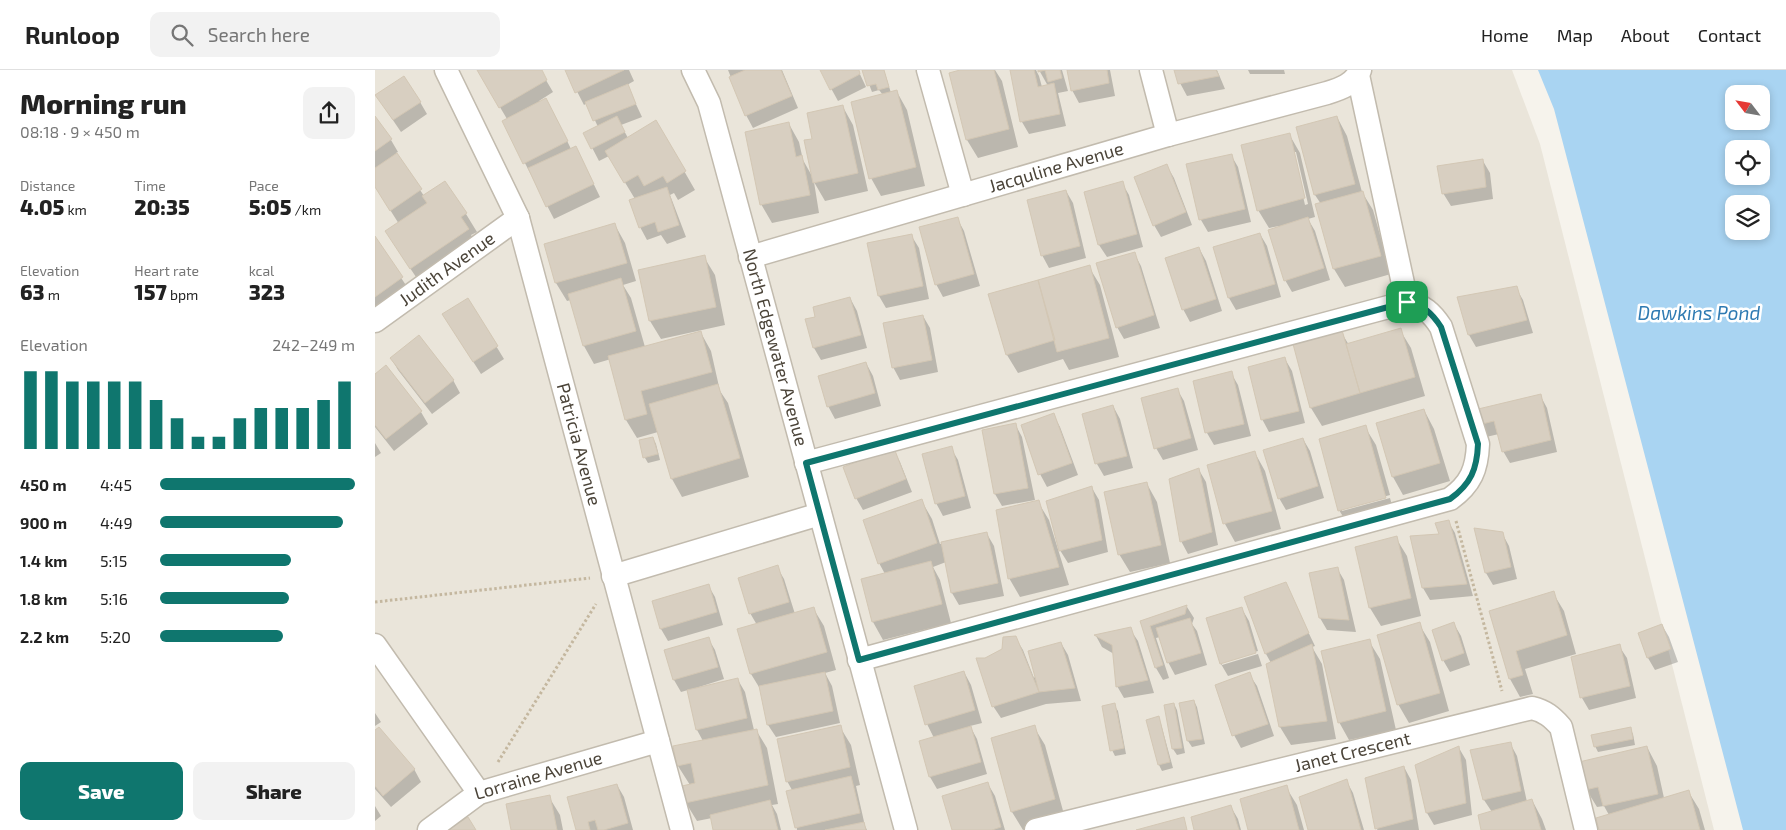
<!DOCTYPE html>
<meta charset="utf-8">
<style>
:root{--surface:#fff;--page:#f2f2f2;--text:#222;--muted:#767676;--line:#e0e0e0;--accent:#0f766e}
body{margin:0;font-family:"Exo 2",sans-serif;background:var(--page);color:var(--text);height:100vh;display:flex;flex-direction:column;font-size:19px;white-space:nowrap}
*{box-sizing:border-box;margin:0}
p{font-size:16px;color:var(--muted)}
.icon{flex:none;width:28px;height:28px;fill:none;stroke:currentColor;stroke-width:2;stroke-linecap:round;stroke-linejoin:round}
.map{position:relative;flex:1;overflow:hidden}
.sheet{display:flex;flex-direction:column;background:var(--surface);width:375px}
.sheet>*{flex:none}
.needle{width:32px;rotate:301deg}
.buttons{position:absolute;left:1350px;top:15px;display:grid;gap:10px}
.buttons a{display:grid;place-items:center;width:45px;height:45px;border-radius:10px;background:var(--surface);box-shadow:0 2px 8px #0003;font-size:25px}
.pin{position:absolute;display:grid;place-items:center;width:42px;height:42px;color:#fff;margin:-21px;border-radius:10px;box-shadow:0 2px 8px #0006}
.round{display:grid;place-items:center;flex:none;width:52px;height:52px;border-radius:10px;background:var(--page)}
.head{display:flex;align-items:center;justify-content:space-between;height:85px;padding:0 20px}
h1{font-size:28px;font-weight:800;line-height:38px}
.stats{display:grid;grid-template-columns:repeat(3,1fr);gap:8px;height:85px;padding:5px 20px}
.stats div{display:grid;align-content:center}
.stats b{font-size:21px;font-weight:800}
.stats small{font-size:14px;font-weight:400}
.stats p{font-size:14px}
.chart{height:140px;padding:10px 20px}
.chart p{display:flex;justify-content:space-between}
.chart svg{width:100%;height:90px;margin-top:5px;stroke:var(--accent);stroke-width:6}
.primary-button{display:flex;gap:10px;margin-top:auto;padding:10px 20px}
.primary-button a{flex:1;height:58px;border-radius:10px;background:var(--accent);color:#fff;font-size:20px;font-weight:800;line-height:58px;text-align:center}
.primary-button a+a{background:var(--page);color:var(--text)}
ul{padding:0 20px;list-style:none;font-size:16px}
li{display:grid;grid-template-columns:80px 60px 1fr;align-items:center;height:38px}
li i{height:12px;border-radius:6px;background:var(--accent)}
header{display:flex;align-items:center;gap:30px;box-sizing:border-box;height:70px;padding:0 25px;background:var(--surface);border-bottom:1px solid var(--line)}
header strong{font-size:24px}
nav{display:flex;gap:28px;margin-inline-start:auto;font-size:18px}
.search{width:350px;height:45px;background:var(--page);display:flex;align-items:center;gap:12px;box-sizing:border-box;padding:0 18px;border-radius:10px;color:var(--muted);font-size:19px}
main{display:flex;flex:1;min-height:0}
.map>svg:first-child{display:block}
.residential{fill:#eae5da}
.water{fill:#a9d4f2;fill-rule:evenodd}
.shadow{fill:#0003;fill-rule:evenodd}
.building{fill:#d8cfc1;stroke:#d3c7b4}
.lines{fill:none;stroke-linecap:round;stroke-linejoin:round}
.street-casing{stroke:#c2bbae;stroke-width:25}
.path{stroke:#c4b79f;stroke-width:3;stroke-dasharray:2.5 2.5;stroke-linecap:butt}
.street{stroke:#fff;stroke-width:22}
.route-casing{stroke:#fff;stroke-width:10}
.route{stroke:#0f766e;stroke-width:6}
.labels{text-anchor:middle;stroke-width:5;stroke-linejoin:round;paint-order:stroke}
.street-label{font-size:18px;fill:#4b4439;stroke:#fff}
.water-label{font-size:19px;font-style:italic;fill:#2e7ab2;stroke:#fff}
</style>
<header>
<strong>Runloop</strong>
<div class="search"><svg class="icon" aria-label="search" viewBox="0 0 24 24"><circle cx="10" cy="10" r="6"/><path d="M15 15l6 6"/></svg>Search here</div>
<nav><a>Home</a><a>Map</a><a>About</a><a>Contact</a></nav>
</header>
<main>
<section class="sheet">
<div class="head"><div><h1>Morning run</h1><p>08:18 · 9 × 450 m</p></div><a class="round"><svg class="icon" aria-label="share" viewBox="0 0 24 24"><path d="M12 15V3M7 8l5-5 5 5M5 13v7h14v-7"/></svg></a></div>
<div class="stats">
<div><p>Distance</p><b>4.05<small> km</small></b></div>
<div><p>Time</p><b>20:35</b></div>
<div><p>Pace</p><b>5:05<small> /km</small></b></div>
</div>
<div class="stats">
<div><p>Elevation</p><b>63<small> m</small></b></div>
<div><p>Heart rate</p><b>157<small> bpm</small></b></div>
<div><p>kcal</p><b>323</b></div>
</div>
<div class="chart"><p><span>Elevation</span>242–249 m</p>
<svg viewBox="0 0 160 44" preserveAspectRatio="none"><path d="M5 44V6M15 44V6M25 44V11M35 44V11M45 44V11M55 44V11M65 44V20M75 44V29M85 44V38M95 44V38M105 44V29M115 44V24M125 44V24M135 44V24M145 44V20M155 44V11"/></svg>
</div>
<ul>
<li><b>450 m</b>4:45<i style="width:100%"></i></li>
<li><b>900 m</b>4:49<i style="width:94%"></i></li>
<li><b>1.4 km</b>5:15<i style="width:67%"></i></li>
<li><b>1.8 km</b>5:16<i style="width:66%"></i></li>
<li><b>2.2 km</b>5:20<i style="width:63%"></i></li>
</ul>
<div class="primary-button"><a>Save</a><a>Share</a></div>
</section>
<div class="map">
<svg width="1411" height="760" viewBox="0 0 1411 760">
<rect width="100%" height="100%" fill="#f6f3ec"/>
<!-- residential -->
<path class="residential" d="M0,0H1137L1165,74L1339,760H0Z"/>
<!-- water -->
<path class="water" d="M1163,0H1411V760H1368L1179,39ZM1359,24H1386V51H1359ZM1359,79H1386V106H1359ZM1359,134H1386V161H1359Z"/>
<!-- shadow -->
<path class="shadow" d="M103,0H165L178,22L164,31L178,42L196,79L207,90L225,127L179,149L128,51L132,49Z
M191,0H254L259,11L252,15L267,47L246,55L253,68L281,52L320,120L303,130L299,123L295,125L311,167L292,174L286,165L272,170L265,157L260,129L234,86L224,91L210,64L223,57L212,33L209,35Z
M353,0H407L423,38L378,58L371,45Z
M446,0H483L491,17L463,31Z
M491,0H509L516,23L522,22L532,40L550,116L506,126L496,108L508,25L504,20L497,22L489,1Z
M590,0H620L627,11L643,77L603,88L592,70Z
M636,0H661L664,6L667,17L673,16L664,0H687L693,21L683,23L691,56L654,64L647,52Z
M693,0H735L740,26L704,33L697,20Z
M801,0H842L850,19L812,26L805,13Z
M873,0H909L910,4H875Z
M45,32L52,44L26,62L9,37Z
M468,37L478,55L493,121L450,131L439,112L444,143L397,153L386,134L414,54L424,72L428,90L437,106L439,70Z
M962,47L972,66L987,122L998,140L1016,204L970,217L959,199L946,134L940,125L923,58Z
M0,48L16,70L23,82L21,83L49,126L91,144L102,162L96,165L104,178L47,216L23,180L24,154L0,116Z
M914,64L925,83L940,147L933,149L940,161L955,210L917,222L910,210L904,156L894,158L883,140ZM918,82H921L933,134L930,135Z
M856,85L863,97L876,152L833,162L826,150L813,95Z
M1108,91L1115,103L1118,129L1076,136L1068,123Z
M792,96L799,108L817,155L786,167L779,155Z
M747,113L754,125L768,177L732,187L724,175Z
M691,121L698,133L711,188L674,198L667,185Z
M582,148L589,161L605,216L568,227L561,214Z
M240,155L250,173L261,211L248,215L256,228L270,277L326,263L336,281L345,321L353,333L374,407L307,427L297,409L283,362L262,368L251,350L236,289L219,294L209,276L196,230L192,231L181,213L171,174Z
M885,164L892,176L906,227L861,240L854,228L839,178Z
M536,165L544,178L554,229L511,238L504,226Z
M0,168L38,226L0,247Z
M824,178L831,191L847,241L815,252L808,239Z
M759,183L766,196L785,258L749,269L742,257Z
M329,187L340,205L350,255L286,269L275,251L265,201Z
M714,197L725,215L744,287L694,300L688,289L643,303L632,285L615,225Z
M1141,218L1148,230L1158,263L1101,277L1094,265Z
M475,228L482,241L492,278L446,290L439,278L431,250L442,247Z
M93,230L129,289L106,304L76,257Z
M548,246L555,258L563,302L525,310L518,297Z
M1025,260L1036,278L1050,326L947,356L936,338L919,275L966,262L974,275Z
M16,288L78,310L85,323L57,344L23,300Z
M910,289L917,301L930,353L894,362L887,349Z
M491,293L498,306L506,336L460,349L453,336Z
M11,297L46,342L53,354L19,381L0,357V305Z
M856,303L863,315L876,366L839,375L832,363Z
M802,319L809,331L823,380L788,390L781,378Z
M1165,325L1172,338L1182,382L1135,393L1128,381L1124,364L1111,367L1104,355Z
M738,336L745,349L758,398L729,406L722,394L708,345Z
M1049,340L1059,359L1075,411L1028,425L1018,407Z
M678,344L685,357L703,405L672,417L665,404Z
M640,354L647,367L660,430L627,436L620,424Z
M990,357L1001,375L1015,425L967,438V441L1015,428L1020,446L975,458L964,440Z
M278,368L281,374L285,390L273,393L270,388L265,371Z
M928,369L935,381L949,428L911,440L904,428Z
M0,373L6,383L0,387Z
M576,378L583,390L596,438L568,446L561,433Z
M518,379L525,392L537,422L488,440L481,428Z
M880,383L890,401L906,459L860,472L850,454L834,396Z
M824,400L831,412L843,475L813,484L806,471Z
M772,414L782,432L795,493L755,502L744,484Z
M717,418L724,430L733,482L693,493L683,477Z
M546,430L557,449L565,474L612,464L619,476L629,526L584,535L577,523L571,492L558,497L565,510L576,553L508,570L498,552L510,504L504,493Z
M663,432L674,450L694,515L645,527L634,508Z
M1073,451L1080,463L1098,526L1055,530L1048,518L1066,465Z
M1127,463L1134,476L1142,509L1118,515L1111,503Z
M1021,468L1032,486L1046,546L1006,556L995,538Z
M402,497L409,509L420,544L438,538L449,556L461,600L450,603L457,616L465,653L401,667L393,655L387,622L376,604L382,555L375,543Z
M962,498L969,510L981,562L952,560L945,548Z
M910,514L940,576L937,577L947,594L961,669L916,675L905,657L896,593L891,584L871,528Z
M333,515L340,527L348,555L293,571L286,559L279,532Z
M1178,523L1189,541L1201,584L1150,599L1158,624L1145,627L1135,609L1115,542Z
M812,537L819,548L817,554L822,561L832,595L800,605L793,592L785,567L781,568L794,608L788,610L781,598L766,552Z
M867,539L874,551L883,581L847,592V595L883,584L887,596L853,606L846,594Z
M1044,554L1055,572L1074,641L1034,653L1023,634Z
M1079,554L1086,566L1095,595L1075,602L1068,590Z
M1287,555L1294,567L1303,592L1280,600L1273,588L1264,563Z
M755,559L763,571L779,623L749,628L742,616L739,584L727,577L721,566Z
M640,567L648,580L659,608L686,573L693,585L706,631L671,634L626,648L618,636L610,589L628,580Z
M333,568L340,580L349,609L324,617V619L363,610L370,622L379,660H381L392,678L403,734L397,735L402,744L406,760H340L337,748L322,751L311,733L315,715L303,696L300,677L328,671L322,660L313,620L306,622L299,610L291,581Z
M994,571L1005,589L1021,660L974,670L964,652Z
M1244,576L1252,588L1261,628L1214,640L1207,628L1197,588Z
M589,602L596,615L607,653L595,656L602,669L612,704L562,719L555,707L559,668L552,654Z
M874,604L882,616L899,666L866,678L859,665Z
M819,631L822,637L830,674L817,677L813,671L806,634Z
M799,634L802,640L810,683L802,685L798,679L790,636Z
M739,635L743,641L751,684L740,686L737,680Z
M0,643L6,652L0,656Z
M783,648L786,654L798,698L787,701L784,695L773,650Z
M465,657L476,675L485,715L481,716L490,756L492,760H422L417,720L412,711Z
M659,657L670,675L690,748L648,760L637,742L617,669Z
M1255,658L1258,664L1260,675L1223,682L1220,676Z
M0,662L39,699L46,712L16,737L0,719Z
M1135,673L1142,686L1152,732L1157,730L1167,749L1171,760H1107L1117,742L1109,730Z
M1272,677L1282,696L1289,728L1313,721L1324,739L1330,760H1225L1234,745L1229,736L1222,737L1211,719Z
M1084,678L1091,690L1097,745L1059,755L1052,743L1041,696Z
M1029,697L1036,710L1044,760H1002Z
M971,710L978,723L989,760H934Z
M613,714L620,726L630,760H578Z
M242,715L249,727L258,760H203Z
M911,717L922,735L929,760H875Z
M174,727L185,745L188,760H137Z
M0,736L6,746L0,751Z
M856,737L863,749L866,760H821Z"/>
<!-- building -->
<path class="building" d="M102,0H167L172,10L124,38Z
M190,0H249L200,23Z
M370,0H406L417,26L370,46L354,7Z
M445,0H484L485,4L455,20Z
M487,0H509L514,17L503,20L501,14L492,16Z
M585,0H619L634,59L591,70L574,3Z
M635,0H659L663,17L679,13L685,44L645,52Z
M663,0H685L687,8L673,12L670,0L663,2Z
M692,0H732L734,13L696,21Z
M799,0H841L844,6L803,14Z
M29,6L46,32L18,50L0,25Z
M253,14L261,34L218,51L210,32Z
M522,20L541,97L494,109L476,32Z
M171,28L193,71L148,94L127,51Z
M468,35L483,103L438,113L429,70L437,69L432,43Z
M0,46L17,69L0,81Z
M242,46L250,62L216,79L208,63Z
M962,46L980,114L939,125L921,57Z
M281,50L311,101L292,113L288,106L269,116L263,105L249,113L230,81Z
M414,52L421,87L427,85L435,125L385,135L370,62Z
M915,63L930,128L882,141L866,75Z
M201,76L219,114L171,137L153,98Z
M22,83L47,119L15,141L0,117V98Z
M857,84L870,139L824,150L811,94Z
M1108,89L1111,117L1067,124L1062,96Z
M792,94L811,142L778,156L759,107Z
M70,111L92,143L86,147L94,159L35,199L10,161L52,133L47,126Z
M748,111L762,164L723,175L709,122Z
M292,117L304,155L283,162L280,152L264,158L254,130Z
M691,120L705,176L666,186L652,130Z
M988,121L1006,186L958,199L940,134Z
M583,147L599,204L560,215L544,157Z
M933,147L949,198L909,211L893,160Z
M240,153L252,193L180,213L169,174Z
M885,163L900,214L853,228L838,177Z
M537,164L548,216L503,226L492,173Z
M0,166L28,207L0,227Z
M824,177L841,229L807,240L790,188Z
M760,182L779,245L741,258L721,193Z
M330,185L341,237L274,251L263,200Z
M715,195L734,268L682,282L663,210Z
M246,208L261,261L208,276L193,224Z
M663,210L680,270L631,285L613,224Z
M1142,216L1152,250L1093,265L1082,227Z
M475,227L486,265L438,278L430,249L440,247L438,237Z
M93,228L123,276L98,292L67,244Z
M548,245L557,290L517,298L508,253Z
M1026,258L1040,307L985,323L971,274Z
M967,260L985,323L935,338L918,274Z
M326,261L337,302L266,321L272,344L250,350L233,286Z
M44,265L79,310L50,333L15,288Z
M910,287L924,341L886,350L873,297Z
M491,292L500,323L452,337L443,306Z
M11,295L47,341L11,369L0,355V304Z
M857,301L869,354L830,363L818,311Z
M343,314L365,388L296,409L274,334Z
M803,318L816,368L779,379L766,328Z
M1166,324L1176,370L1127,382L1119,351L1103,355L1099,340Z
M738,335L752,386L720,394L707,344Z
M1049,339L1065,393L1017,407L1001,353Z
M679,343L697,393L663,405L646,355Z
M641,353L653,418L619,424L607,360Z
M991,355L1011,428L963,441L944,369Z
M278,367L283,384L268,388L264,370Z
M928,368L943,416L903,429L888,380Z
M577,376L590,426L560,434L547,384Z
M519,378L531,409L480,429L468,397Z
M880,381L897,441L848,454L832,395Z
M824,398L837,462L805,472L794,409Z
M772,412L786,475L743,485L729,422Z
M717,416L727,470L684,481L671,431Z
M547,429L562,473L503,494L488,450Z
M664,430L684,497L633,509L621,440Z
M1074,450L1092,514L1047,518L1035,466L1064,464L1060,453Z
M1099,458L1128,462L1136,497L1110,503Z
M612,462L623,513L576,523L566,472Z
M1022,466L1036,528L994,538L980,477Z
M556,491L567,534L497,552L486,509Z
M403,495L414,532L374,544L363,508Z
M963,497L974,550L944,548L934,503Z
M911,512L934,563L890,584L869,527Z
M334,514L342,542L285,559L277,531Z
M1179,521L1192,565L1141,581L1148,605L1134,609L1114,541Z
M812,535L810,544L775,556L788,595L780,598L765,551Z
M439,537L452,582L375,604L362,559Z
M867,537L881,583L845,594L831,548Z
M815,548L826,583L792,593L781,558Z
M1045,552L1065,623L1022,635L1002,565Z
M1079,552L1089,583L1067,591L1057,560Z
M1287,554L1296,579L1272,588L1263,563Z
M756,557L773,610L741,617L737,575L719,565Z
M641,566L664,622L617,637L601,588H610L627,579L628,567Z
M334,567L343,597L298,610L289,580Z
M995,569L1011,641L963,653L946,581Z
M686,572L700,618L664,622L653,581Z
M937,574L952,651L904,657L891,594Z
M1245,574L1255,616L1205,628L1196,587Z
M589,601L600,640L550,655L539,616Z
M450,602L458,641L392,655L384,616Z
M875,602L893,654L857,666L840,615Z
M363,608L372,648L321,660L312,620Z
M819,630L827,669L812,671L804,633Z
M740,633L749,678L735,681L727,636Z
M799,633L807,678L797,679L789,635Z
M784,646L795,692L783,695L771,650Z
M466,655L475,697L411,712L402,669Z
M660,655L680,729L636,742L616,668Z
M596,656L606,692L554,707L544,671Z
M4,657L40,699L8,726L0,716V660Z
M1256,657L1258,669L1219,677L1216,665Z
M382,659L393,715L310,733L307,716L320,713L316,693L302,696L298,676Z
M1136,672L1146,721L1108,730L1095,680Z
M1084,676L1091,733L1051,743L1040,695Z
M1272,676L1283,724L1228,736L1223,717L1210,720L1204,692Z
M1029,696L1038,749L1000,759L990,708Z
M476,706L485,743L420,758L411,721Z
M972,709L986,760H933L924,727Z
M613,712L626,757L617,760H577L567,726Z
M242,714L253,753L229,760H223L220,750L213,752L215,760H201L192,727Z
M912,715L924,760H873L865,729Z
M1314,720L1325,760H1224L1221,748Z
M175,725L182,760H136L131,734Z
M1157,729L1166,760H1106L1103,745Z
M395,730L403,760H338L335,745Z
M856,735L864,760H819L816,747Z
M93,747L101,760H73Z
M809,747L812,760H761Z
M489,752L491,760H450Z"/>
<g class="lines">
<defs>
<g id="street">
<path id="s1" d="M71,0L143,148L307,760"/>
<path id="s2" d="M318,0L334,33L531,760"/>
<path d="M553,0L588,125"/>
<path d="M776,0L793,65"/>
<path d="M983,5L1032,232"/>
<path id="s3" d="M375,187L793,65L952,23C965,19 980,14 985,0"/>
<path id="s4" d="M0,251L143,148"/>
<path d="M431,393L1032,232C1048,235 1057,243 1066,257L1103,374C1102,399 1096,414 1075,429L484,590"/>
<path d="M238,506L445,444"/>
<path d="M0,575L104,723"/>
<path id="s5" d="M54,760L104,723L283,671"/>
<path id="s6" d="M661,760L1157,638C1170,641 1177,647 1186,657L1211,760"/>
</g>
</defs>
<!-- street casing -->
<use href="#street" class="street-casing"/>
<!-- path -->
<path class="path" d="M1081,451L1127,621
M0,532L215,508
M123,692L221,534"/>
<!-- street -->
<use href="#street" class="street"/>
</g>
<g class="lines">
<defs>
<path id="route" d="M1032,232C1048,235 1057,243 1066,257L1103,374C1102,399 1096,414 1075,429L484,590L431,393Z"/>
</defs>
<!-- route casing -->
<use href="#route" class="route-casing"/>
<!-- route -->
<use href="#route" class="route"/>
</g>
<g class="labels">
<!-- street labels -->
<g class="street-label">
<text dy="6" stroke="none"><textPath href="#s3" startOffset="319">Jacquline Avenue</textPath></text>
<text dy="6" stroke="none"><textPath href="#s4" startOffset="89">Judith Avenue</textPath></text>
<text dy="6" stroke="none"><textPath href="#s2" startOffset="290">North Edgewater Avenue</textPath></text>
<text dy="6" stroke="none"><textPath href="#s1" startOffset="399">Patricia Avenue</textPath></text>
<text dy="6" stroke="none"><textPath href="#s6" startOffset="326">Janet Crescent</textPath></text>
<text dy="6" stroke="none"><textPath href="#s5" startOffset="124">Lorraine Avenue</textPath></text>
</g>
<!-- water labels -->
<g class="water-label">
<text x="1324" y="250">Dawkins Pond</text>
</g>
</g>
</svg>
<div class="buttons">
<a><svg class="needle" viewBox="-14 -14 28 28"><path d="M0-13l5 13h-10z" fill="#e53935"/><path d="M0 13l5-13h-10z" fill="#767676"/></svg></a>
<a><svg class="icon" aria-label="locate" viewBox="0 0 24 24"><circle cx="12" cy="12" r="6"/><path d="M12 2v4M12 18v4M2 12h4M18 12h4"/></svg></a>
<a><svg class="icon" aria-label="layers" viewBox="0 0 24 24"><path d="M12 4l9 5-9 5-9-5zM3 14l9 5 9-5"/></svg></a>
</div>
<div class="pin" style="left:1032px;top:232px;background:#1e9e55"><svg class="icon" aria-label="arrive" viewBox="0 0 24 24"><path d="M6 21V4h12l-3 4 3 4H6"/></svg></div>
</div>
</main>
